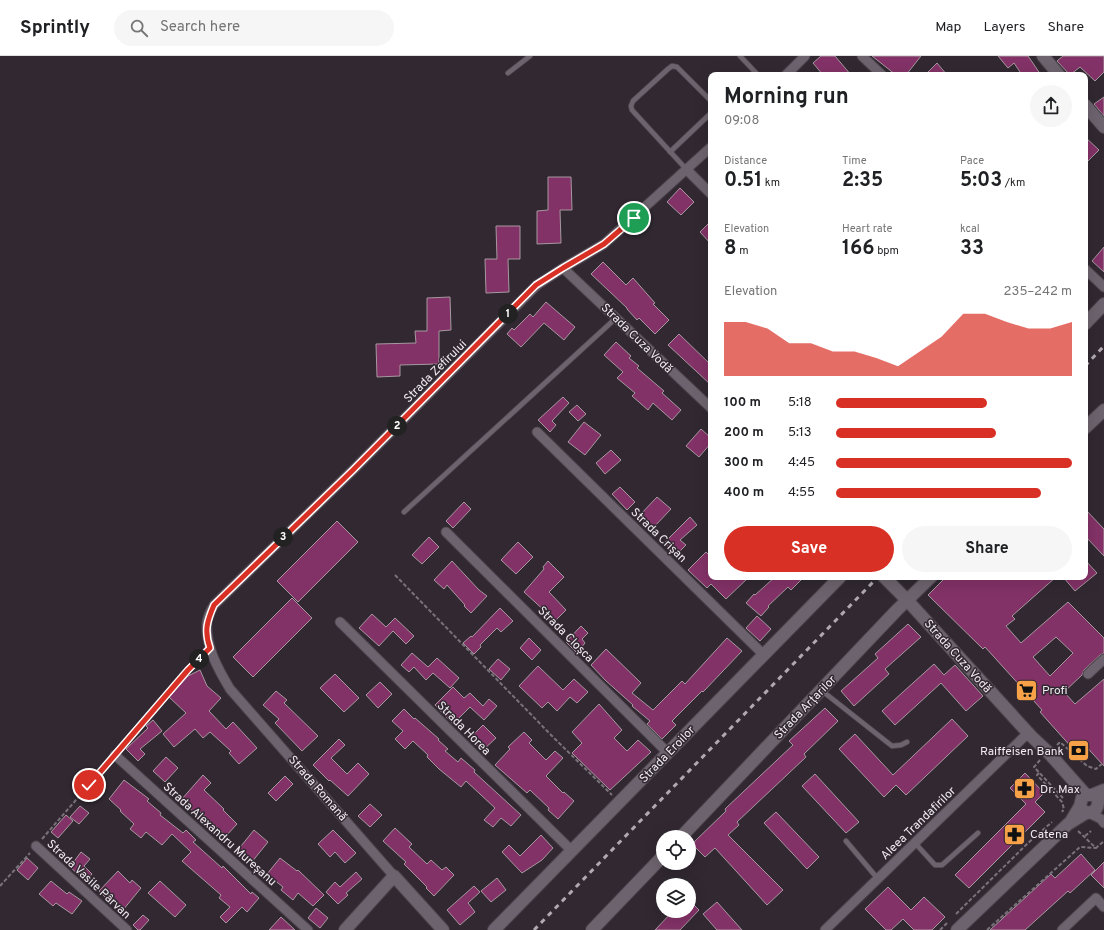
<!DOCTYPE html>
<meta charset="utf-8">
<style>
:root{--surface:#fff;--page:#f6f6f6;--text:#202124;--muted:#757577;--line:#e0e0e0;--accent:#d93025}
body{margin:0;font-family:Overpass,sans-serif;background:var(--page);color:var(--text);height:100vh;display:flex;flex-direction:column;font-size:15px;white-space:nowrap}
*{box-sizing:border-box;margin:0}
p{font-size:13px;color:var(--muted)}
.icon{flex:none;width:22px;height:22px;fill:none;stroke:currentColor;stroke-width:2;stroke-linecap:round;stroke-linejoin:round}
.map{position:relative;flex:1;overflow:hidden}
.drawer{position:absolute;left:708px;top:16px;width:380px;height:508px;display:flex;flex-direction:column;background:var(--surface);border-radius:8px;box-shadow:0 4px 16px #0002}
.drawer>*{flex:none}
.buttons{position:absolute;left:656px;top:774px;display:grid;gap:8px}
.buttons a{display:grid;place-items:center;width:40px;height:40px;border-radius:50%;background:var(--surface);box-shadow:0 4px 16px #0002;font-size:20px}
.pin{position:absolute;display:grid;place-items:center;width:34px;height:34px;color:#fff;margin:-17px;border:2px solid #fff;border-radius:50%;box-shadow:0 1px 4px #0007}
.km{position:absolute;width:20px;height:20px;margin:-10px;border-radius:50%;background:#222;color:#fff;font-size:11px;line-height:20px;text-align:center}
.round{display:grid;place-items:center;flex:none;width:42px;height:42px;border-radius:21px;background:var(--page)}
.summary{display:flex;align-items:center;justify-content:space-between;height:68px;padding:0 16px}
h1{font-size:22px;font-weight:700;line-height:30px}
.metrics{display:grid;grid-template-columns:repeat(3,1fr);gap:6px;height:68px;padding:4px 16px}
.metrics div{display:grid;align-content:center}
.metrics b{font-size:20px;font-weight:700}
.metrics small{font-size:11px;font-weight:400}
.metrics p{font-size:11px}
.chart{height:112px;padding:8px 16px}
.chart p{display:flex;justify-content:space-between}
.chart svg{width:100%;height:72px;margin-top:4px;fill:var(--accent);opacity:.7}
.cta{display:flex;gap:8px;margin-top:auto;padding:8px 16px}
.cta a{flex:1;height:46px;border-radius:24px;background:var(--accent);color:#fff;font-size:16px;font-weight:700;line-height:46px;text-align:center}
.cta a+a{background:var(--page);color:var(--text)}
ul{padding:0 16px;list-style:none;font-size:13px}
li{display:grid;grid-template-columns:64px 48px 1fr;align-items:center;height:30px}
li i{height:10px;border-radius:5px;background:var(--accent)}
header{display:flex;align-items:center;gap:24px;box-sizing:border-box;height:56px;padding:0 20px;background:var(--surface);border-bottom:1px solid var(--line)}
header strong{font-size:19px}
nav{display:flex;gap:22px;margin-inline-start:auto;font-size:14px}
.search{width:280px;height:36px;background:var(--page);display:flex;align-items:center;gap:10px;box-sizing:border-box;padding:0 14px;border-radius:22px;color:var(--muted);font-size:15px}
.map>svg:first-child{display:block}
.building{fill:#833267;stroke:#a798a0;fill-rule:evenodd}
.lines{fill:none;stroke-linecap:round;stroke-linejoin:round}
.service-casing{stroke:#4c454d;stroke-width:6}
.minor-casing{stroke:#4c454d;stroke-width:11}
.tertiary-casing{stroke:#4c454d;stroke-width:14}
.secondary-casing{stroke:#4c454d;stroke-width:14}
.path{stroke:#7a727a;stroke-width:2;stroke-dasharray:4 2;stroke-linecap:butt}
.service{stroke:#6d636e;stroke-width:4.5}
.minor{stroke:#6d636e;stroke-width:9}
.tertiary{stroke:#6d636e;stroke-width:12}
.secondary{stroke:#6d636e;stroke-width:12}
.rail{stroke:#b0a9b0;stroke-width:3;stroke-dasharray:5 5;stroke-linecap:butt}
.route-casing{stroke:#fff;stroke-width:8}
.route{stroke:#d93025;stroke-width:5}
.labels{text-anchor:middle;stroke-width:3;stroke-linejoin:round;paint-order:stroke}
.street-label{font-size:12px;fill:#f1ebf1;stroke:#312831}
.poi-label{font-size:12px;fill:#f1ebf1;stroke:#312831;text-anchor:start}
</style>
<header>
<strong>Sprintly</strong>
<div class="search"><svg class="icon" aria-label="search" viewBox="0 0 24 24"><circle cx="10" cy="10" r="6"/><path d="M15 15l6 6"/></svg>Search here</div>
<nav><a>Map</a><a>Layers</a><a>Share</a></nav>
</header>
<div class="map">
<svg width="1104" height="874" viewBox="0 0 1104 874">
<rect width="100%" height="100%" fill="#312831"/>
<!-- building -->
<path class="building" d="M821,0H835L851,19H823L813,7Z
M872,0H921L906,19H896Z
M998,0H1028L1041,19H1022L1014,7L1008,12Z
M1063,0H1104V16L1095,25L1080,11L1070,19L1057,5Z
M937,7L947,19H925Z
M1104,41V60L1094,48Z
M1085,81L1099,94L1085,108Z
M548,121H571L572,154H560L561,187L537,188V155L548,154Z
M680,132L694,146L681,159L667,146Z
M711,165V188L700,176Z
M496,170H520V203H508L509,236L486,237L485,203H497Z
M1104,191V216L1092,205Z
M603,206L626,229L633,222L655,247L653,248L669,264L655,278L639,262L637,264L627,253V252L591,218Z
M450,241L451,274L439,275V308L400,309V320L377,321L376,288L416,287L415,275H427V242Z
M546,246L575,271L564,284L544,267L521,291L507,278L512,272L514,274L530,258L533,261Z
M679,278L711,309V329L668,289Z
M616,286L631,300L629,302L639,310L637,312L664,335L662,337L681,354L672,364L653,347L648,354L632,340L635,337L617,322L623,316L604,299Z
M563,341L569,347L552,365L556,369L550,376L538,364Z
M577,349L586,358L578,365L569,356Z
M584,366L601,379L585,399L568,386Z
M701,373L711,382V387L699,401L686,390Z
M611,394L621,404L605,418L596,407Z
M620,431L635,446L627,454L612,438Z
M657,441L671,453L652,473L639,460Z
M464,446L471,453L453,472L446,465Z
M1085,453L1104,473V500L1085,480Z
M690,461L697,469L680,484L686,489L676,499L664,487Z
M337,465L358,486L298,546L277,525Z
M429,481L439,491L422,508L412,499Z
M518,486L533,501L516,518L501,504Z
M706,496L711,501V521H749L726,543L711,528L707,532L688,514Z
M1085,504L1097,517L1075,535L1063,521H1085Z
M452,505L479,534L487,540L471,557L464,550L465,549L447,529L444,533L434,524Z
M548,505L564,521L549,536L566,554L553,567L545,559L547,557L524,536L544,513L543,511Z
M775,521H804L791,534L788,531L768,550L769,551L761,560L746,547L754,538L755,539Z
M946,521H1056L1012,560L1015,563L1006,570L1021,587L1068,546L1104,582V597L1100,599L1084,614L1082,619L1064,636L1075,648L1104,623V710L1082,686L1073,693L1040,656L1042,654L985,591L983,593L928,539ZM1056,581L1073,597L1050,620L1033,601Z
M292,542L312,562L253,621L233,601Z
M500,552L513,565L501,576L497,572L480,589L481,591L474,598L463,587L471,580L472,581Z
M372,558L386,571L395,562L414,580L406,588L393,575L379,590L359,572Z
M757,560L771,573L760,585L746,572Z
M908,568L921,581L885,613L889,618L854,650L841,635L878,602L875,598Z
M581,570L588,577L582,583L585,587L577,597L566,586Z
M529,582L541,594L532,604L520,592Z
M727,582L742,595L703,636L702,635L672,665L676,669L662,683L647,668L650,665L632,650L633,649L605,624L591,609L606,593L641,627L632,637L653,654L682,625L685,628Z
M412,597L428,611L437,602L459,622L450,632L433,617L426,624L414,611L409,616L401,609Z
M498,603L510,613L501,624L489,613Z
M934,608L944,619L955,609L983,640L966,655L941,627L895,669L882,655Z
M538,610L563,634L574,623L588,636L577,647L570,641L557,655L548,646L542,652L519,630Z
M200,614L207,630L221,642L209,655L226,673L233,666L257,692L239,708L229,697L231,695L210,676L203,682L195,673L174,691L163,678L186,657L169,641L188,620Z
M335,618L359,642L344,656L320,632Z
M380,626L392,638L378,652L366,639Z
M453,631L464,642L470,637L483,650L489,643L497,650L484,664L470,651L453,668L435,649Z
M276,635L287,644L284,647L318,680L302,695L275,667L279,663L263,649Z
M599,648L622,674L614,682L627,695L638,684L651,696L610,734L572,697L582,687L572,676Z
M825,652L838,665L804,698L806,701L737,766L739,769L728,779L783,834L767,849L715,792L705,801L692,788L726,755L725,753L793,689L789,685Z
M404,653L414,663L415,662L439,683L438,684L448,693L445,695L458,706L461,702L475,714L474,716L521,759L511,770L501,762L493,771L484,764L495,752L466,725L461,731L439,713L427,701L428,699L413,685L405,693L395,683L403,675L392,665Z
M952,663L968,680L906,739L896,729L884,741L839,693L855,678L893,719Z
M153,664L162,675L140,693L145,698L138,705L126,693L148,672L146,670Z
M483,669L496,682L482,695L470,682Z
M524,676L532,684L529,687L546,704L555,695L563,702L546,720L563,737L564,736L574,745L558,763L548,754L549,752L530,734L527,737L495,709L510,693L508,691Z
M339,683L345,689L331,702L347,718L358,707L369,718L348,740L330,724L329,725L313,709Z
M166,701L178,712L165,726L153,715Z
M1025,717L1044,737L1035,746L1045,756L969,832L955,819L1026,748L1010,732Z
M815,718L859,766L846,777L802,730Z
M203,719L211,727L204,734L224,753L223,754L237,768L226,780L199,755L196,758L181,744Z
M285,720L293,728L276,745L268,737Z
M124,724L149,743L147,745L161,757L160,759L183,777L186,774L196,784L193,786L222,812L223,810L251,838L252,836L259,842L247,856L242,851L226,867L220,861L230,851L219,842L221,839L182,805L191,796L172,778L162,789L146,776L141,782L130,773L134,768L120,755L121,754L109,743Z
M370,748L382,759L370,771L358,760Z
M80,750L89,757L79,768L70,761Z
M776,756L819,801L807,813L764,767Z
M66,759L73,765L58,782L51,776Z
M395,772L412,788L409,791L427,808L431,804L442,814L446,811L454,819L434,840L426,832L427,831L404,808L406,806L383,785Z
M254,774L268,786L251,807L237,795Z
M333,774L356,797L345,807L335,796L330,801L318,788Z
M541,779L553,792L542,804L522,817L502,796L509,789L520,800Z
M81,796L90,803L84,810L92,818L86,825L70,811Z
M1081,798L1095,814L1070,837L1068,835L1025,874H990L1051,818L1055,822Z
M27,802L38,812L28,824L17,814Z
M280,802L297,815L298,814L324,839L313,850L298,837L293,844L281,834L283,831L267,818Z
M1104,806V832L1091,819Z
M118,815L130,827L132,824L141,832L123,854L109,842L108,844L99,835Z
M356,816L362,823L346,837L348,839L338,848L326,836L335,826L340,831Z
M497,822L506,834L491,846L481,835Z
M51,825L67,838L69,836L82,845L72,858L56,847L53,850L39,838Z
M160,825L186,849L175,861L148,837Z
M474,830L480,836L468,847L475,856L460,869L447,854Z
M888,831L911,854L924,841L945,861L932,874H914L903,863L891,874H886L865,853Z
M689,844L699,854L680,874H655L673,855H689Z
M717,846L742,874H717L703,858Z
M316,852L328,862L320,872L308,862Z
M143,859L149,864L140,874H138L133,869Z
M281,861L295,874H269Z"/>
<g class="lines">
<defs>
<path id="service" d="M740,0L758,19
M508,17L530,0
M670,96L710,58L711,55
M687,114L632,54L631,50L633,45L668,13L672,10L677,11L710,44L711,46
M404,456L616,262
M821,634L892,690L901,689L907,686
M846,785L878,823
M915,787L935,809H942L978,777"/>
<path id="minor" d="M862,0L882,19
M786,19L805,0
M687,114L711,138
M563,212L711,352
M1085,213L1104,231
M537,376L764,599
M446,476L668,697
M340,566L572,795
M1088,618L1104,603
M115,699L308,874
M1089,757L1101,763L1104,767
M36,790L127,874
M394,820L230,633C218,613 205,590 207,566C208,561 211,554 214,549L353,414L537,229L563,212L604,188L711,91
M825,874L1028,677
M1062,874L1096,842L1104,851"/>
<path id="tertiary" d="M1043,0L1059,19
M1085,49L1104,71
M1085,268L1104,248
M1085,372L1104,354
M884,521L907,544L1031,680L1048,696L1086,739
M681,781L897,554L931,521
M345,874L394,820L443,874
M494,874L840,521
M592,874L663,800"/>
<path id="secondary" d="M1081,753C1088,760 1098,756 1098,746L1104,738
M1071,765L1080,750L1082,742L1086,739H1092L1104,734
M957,874L1068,768L1086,757"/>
</defs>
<!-- service casing -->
<use href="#service" class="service-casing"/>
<!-- minor casing -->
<use href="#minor" class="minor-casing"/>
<!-- tertiary casing -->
<use href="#tertiary" class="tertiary-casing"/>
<!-- secondary casing -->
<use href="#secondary" class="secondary-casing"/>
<!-- path -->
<path class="path" d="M395,519L553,681L612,739
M1057,689L1060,686L1087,710L1096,713L1104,706
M121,692L188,614L203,600
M1040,704L1034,711L1063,742
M1039,717L1037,719L1062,746L1064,753L1062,756
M1078,775L1096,792L1104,785
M1085,780L1091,775
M42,783L109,706
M0,830L30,797
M956,858L1028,787L1052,766
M940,874L948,866
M987,874L1080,791L1096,792"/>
<!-- service -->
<use href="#service" class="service"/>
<!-- minor -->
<use href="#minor" class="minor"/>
<!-- tertiary -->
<use href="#tertiary" class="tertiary"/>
<!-- secondary -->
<use href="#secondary" class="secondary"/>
<!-- rail -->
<path class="rail" d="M1085,310L1104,290
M534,874L878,521"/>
</g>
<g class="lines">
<defs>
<path id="route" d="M89,729L188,614L210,592C204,575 207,565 214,549L353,414L536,229L563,212L604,188L634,162"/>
</defs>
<!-- route casing -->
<use href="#route" class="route-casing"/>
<!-- route -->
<use href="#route" class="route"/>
</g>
<!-- icons -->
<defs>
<symbol id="supermarket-square" viewBox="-11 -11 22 22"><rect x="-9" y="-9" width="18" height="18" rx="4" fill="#f7a248" stroke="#312831"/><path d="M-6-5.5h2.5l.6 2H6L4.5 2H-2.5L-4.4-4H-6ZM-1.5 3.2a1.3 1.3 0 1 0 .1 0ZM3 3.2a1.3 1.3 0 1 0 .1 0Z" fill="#111"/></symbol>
<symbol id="bank-square" viewBox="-11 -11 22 22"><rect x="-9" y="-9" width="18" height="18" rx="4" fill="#f7a248" stroke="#312831"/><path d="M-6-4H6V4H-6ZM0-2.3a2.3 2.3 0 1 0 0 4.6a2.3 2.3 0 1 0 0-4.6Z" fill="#111"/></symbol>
<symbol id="pharmacy-square" viewBox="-11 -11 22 22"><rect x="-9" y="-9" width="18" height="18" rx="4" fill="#f7a248" stroke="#312831"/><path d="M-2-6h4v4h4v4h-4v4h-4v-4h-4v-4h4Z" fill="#111"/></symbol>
</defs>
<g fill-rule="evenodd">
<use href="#supermarket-square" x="1014" y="622" width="25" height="25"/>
<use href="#bank-square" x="1066" y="682" width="25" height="25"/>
<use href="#pharmacy-square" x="1012" y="720" width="25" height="25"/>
<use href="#pharmacy-square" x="1002" y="766" width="25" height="25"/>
</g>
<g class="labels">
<!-- street labels -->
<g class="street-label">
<text transform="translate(637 282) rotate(44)" y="4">Strada Cuza Vodă</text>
<text transform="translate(435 315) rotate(-45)" y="4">Strada Zefirului</text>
<text transform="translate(659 479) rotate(44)" y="4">Strada Crișan</text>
<text transform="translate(566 578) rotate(45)" y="4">Strada Cloșca</text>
<text transform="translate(958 600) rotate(48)" y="4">Strada Cuza Vodă</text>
<text transform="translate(805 651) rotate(-46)" y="4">Strada Arțarilor</text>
<text transform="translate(464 672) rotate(45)" y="4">Strada Horea</text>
<text transform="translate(667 698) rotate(-46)" y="4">Strada Eroilor</text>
<text transform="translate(318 732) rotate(49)" y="4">Strada Romană</text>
<text transform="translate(918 767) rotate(-44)" y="4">Aleea Trandafirilor</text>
<text transform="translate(220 778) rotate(42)" y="4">Strada Alexandru Mureșanu</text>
<text transform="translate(89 823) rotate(43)" y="4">Strada Vasile Pârvan</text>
</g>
<!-- poi labels -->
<g class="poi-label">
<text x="1042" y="638">Profi</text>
<text x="1064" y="699" text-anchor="end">Raiffeisen Bank</text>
<text x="1040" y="737">Dr. Max</text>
<text x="1030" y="782">Catena</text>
</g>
</g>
</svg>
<div class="buttons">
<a><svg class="icon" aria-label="locate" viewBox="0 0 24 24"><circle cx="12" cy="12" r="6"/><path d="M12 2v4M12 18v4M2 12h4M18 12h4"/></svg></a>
<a><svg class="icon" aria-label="layers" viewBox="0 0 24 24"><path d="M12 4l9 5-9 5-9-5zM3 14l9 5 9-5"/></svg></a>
</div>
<div class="pin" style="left:634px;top:162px;background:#1e9e55"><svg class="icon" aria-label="arrive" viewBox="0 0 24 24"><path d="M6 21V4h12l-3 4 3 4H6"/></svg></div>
<div class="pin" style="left:89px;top:729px;background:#d93025"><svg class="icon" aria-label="check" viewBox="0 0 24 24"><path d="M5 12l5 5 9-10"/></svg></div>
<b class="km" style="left:508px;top:258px">1</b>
<b class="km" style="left:397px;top:370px">2</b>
<b class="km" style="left:283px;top:481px">3</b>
<b class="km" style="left:199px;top:603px">4</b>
<section class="drawer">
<div class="summary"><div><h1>Morning run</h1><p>09:08</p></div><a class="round"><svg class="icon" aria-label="share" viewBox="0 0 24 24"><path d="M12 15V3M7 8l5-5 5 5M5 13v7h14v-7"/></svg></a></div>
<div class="metrics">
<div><p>Distance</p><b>0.51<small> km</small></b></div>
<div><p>Time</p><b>2:35</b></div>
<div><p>Pace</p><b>5:03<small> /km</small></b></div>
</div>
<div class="metrics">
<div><p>Elevation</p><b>8<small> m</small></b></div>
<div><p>Heart rate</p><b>166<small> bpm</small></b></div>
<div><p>kcal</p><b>33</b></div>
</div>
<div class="chart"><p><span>Elevation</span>235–242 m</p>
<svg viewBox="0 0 160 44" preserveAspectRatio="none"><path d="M0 44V11L10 11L20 15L30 24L40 24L50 29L60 29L70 33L80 38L90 29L100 20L110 6L120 6L130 11L140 15L150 15L160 11V44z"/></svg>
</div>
<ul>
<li><b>100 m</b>5:18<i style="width:64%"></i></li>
<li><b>200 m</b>5:13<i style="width:68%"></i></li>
<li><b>300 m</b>4:45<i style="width:100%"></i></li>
<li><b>400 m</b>4:55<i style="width:87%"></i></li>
</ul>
<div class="cta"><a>Save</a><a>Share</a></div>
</section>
</div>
